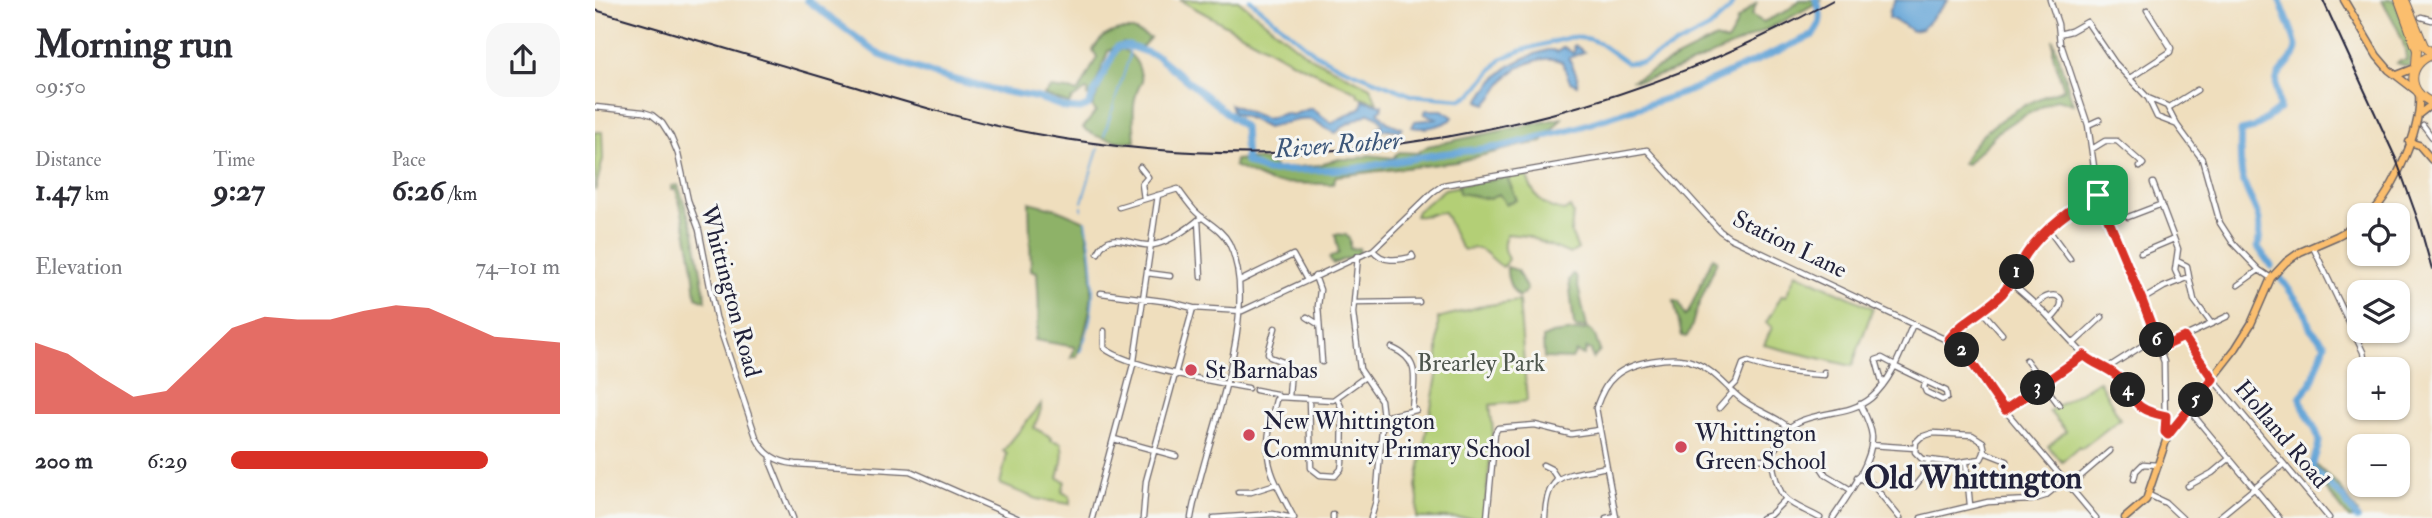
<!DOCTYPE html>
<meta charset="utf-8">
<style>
:root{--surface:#fff;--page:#f7f7f7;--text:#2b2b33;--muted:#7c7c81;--accent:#d93025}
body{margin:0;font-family:"IM FELL Double Pica",serif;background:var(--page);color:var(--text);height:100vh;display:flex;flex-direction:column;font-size:26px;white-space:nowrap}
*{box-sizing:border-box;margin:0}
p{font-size:23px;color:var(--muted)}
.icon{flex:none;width:38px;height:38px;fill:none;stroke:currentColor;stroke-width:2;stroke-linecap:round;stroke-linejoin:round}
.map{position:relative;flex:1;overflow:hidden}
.details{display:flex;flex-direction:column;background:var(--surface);width:595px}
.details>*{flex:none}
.fabs{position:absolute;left:1752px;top:203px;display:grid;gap:14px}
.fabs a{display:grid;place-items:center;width:63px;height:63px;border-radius:14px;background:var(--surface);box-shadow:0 2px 5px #0004;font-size:35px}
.pin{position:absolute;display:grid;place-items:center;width:60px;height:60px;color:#fff;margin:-30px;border-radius:14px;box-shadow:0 4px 10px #0006}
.km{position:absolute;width:35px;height:35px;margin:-18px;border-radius:50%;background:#222;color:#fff;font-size:19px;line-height:35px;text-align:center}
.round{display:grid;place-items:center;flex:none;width:74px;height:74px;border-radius:21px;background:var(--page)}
.head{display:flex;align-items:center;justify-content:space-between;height:119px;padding:0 35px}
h1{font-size:38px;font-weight:800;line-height:52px}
.figures{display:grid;grid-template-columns:repeat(3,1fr);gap:10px;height:119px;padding:7px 35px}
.figures div{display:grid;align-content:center}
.figures b{font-size:30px;font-weight:800}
.figures small{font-size:19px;font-weight:400}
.figures p{font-size:19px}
.chart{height:196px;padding:14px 35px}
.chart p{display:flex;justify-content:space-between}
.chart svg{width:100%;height:126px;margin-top:7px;fill:var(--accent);opacity:.7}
ul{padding:0 35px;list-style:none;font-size:23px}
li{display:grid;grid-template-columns:112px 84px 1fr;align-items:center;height:52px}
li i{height:18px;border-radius:9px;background:var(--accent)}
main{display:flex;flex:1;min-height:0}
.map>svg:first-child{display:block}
.green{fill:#b3cf76;stroke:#6a7858;stroke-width:2}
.forest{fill:#8eb267;stroke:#586a51;stroke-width:2}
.water{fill:#64a4d7;stroke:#436389;stroke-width:2}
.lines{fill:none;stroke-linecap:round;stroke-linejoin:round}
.stream{stroke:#64a4d7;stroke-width:2}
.canal{stroke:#64a4d7;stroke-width:4.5}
.river{stroke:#64a4d7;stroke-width:7}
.minor-casing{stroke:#6a6468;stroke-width:7}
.major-casing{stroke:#6a6468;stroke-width:9}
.highway-casing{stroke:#6a6468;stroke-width:10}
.minor{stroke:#fff;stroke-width:4.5}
.major{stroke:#fbbe6e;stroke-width:6}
.highway{stroke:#fbbe6e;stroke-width:8}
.rail{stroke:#22223b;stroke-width:2}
.route-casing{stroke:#fff;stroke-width:14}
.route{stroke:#d93025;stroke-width:9}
.poi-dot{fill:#d1495b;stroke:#f6f6f2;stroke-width:2.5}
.labels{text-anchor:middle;stroke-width:6;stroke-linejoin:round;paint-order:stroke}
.street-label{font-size:24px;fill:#22223b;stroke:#f6f6f2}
.park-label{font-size:24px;fill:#4e564d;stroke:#f6f6f2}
.poi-label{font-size:24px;fill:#22223b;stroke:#f6f6f2;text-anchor:start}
.water-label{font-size:26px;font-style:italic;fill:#3c5679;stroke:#f6f6f2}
.district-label{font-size:32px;font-weight:bold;fill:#22223b;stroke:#f6f6f2}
</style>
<main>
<section class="details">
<div class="head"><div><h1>Morning run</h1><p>09:50</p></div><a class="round"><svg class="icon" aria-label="share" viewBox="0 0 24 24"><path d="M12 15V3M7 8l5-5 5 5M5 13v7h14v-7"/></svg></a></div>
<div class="figures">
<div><p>Distance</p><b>1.47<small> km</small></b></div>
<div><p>Time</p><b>9:27</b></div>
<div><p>Pace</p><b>6:26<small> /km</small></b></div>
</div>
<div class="chart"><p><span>Elevation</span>74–101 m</p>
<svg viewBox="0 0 160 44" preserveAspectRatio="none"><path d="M0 44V19L10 23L20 31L30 38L40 36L50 25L60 14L70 10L80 11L90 11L100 8L110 6L120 7L130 12L140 17L150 18L160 19V44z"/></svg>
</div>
<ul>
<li><b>200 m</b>6:29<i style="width:78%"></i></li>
</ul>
</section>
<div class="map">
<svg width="1837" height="518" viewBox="0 0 1837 518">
<rect width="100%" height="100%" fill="#f6f6f2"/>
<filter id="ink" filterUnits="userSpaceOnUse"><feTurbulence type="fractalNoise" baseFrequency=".0143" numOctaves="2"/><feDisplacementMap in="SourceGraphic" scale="14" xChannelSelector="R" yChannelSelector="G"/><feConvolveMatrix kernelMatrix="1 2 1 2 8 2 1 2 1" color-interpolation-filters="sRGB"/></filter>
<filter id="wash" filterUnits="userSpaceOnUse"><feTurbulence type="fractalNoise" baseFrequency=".00686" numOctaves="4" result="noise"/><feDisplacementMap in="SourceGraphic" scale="28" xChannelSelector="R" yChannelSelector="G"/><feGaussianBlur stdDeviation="1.57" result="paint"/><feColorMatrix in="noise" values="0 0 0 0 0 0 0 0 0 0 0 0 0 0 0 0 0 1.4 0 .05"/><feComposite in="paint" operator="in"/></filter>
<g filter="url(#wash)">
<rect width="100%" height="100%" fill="#efdebd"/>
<!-- green -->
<path class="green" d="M585,0H643L713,56L775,87L782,102L763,96L762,92L696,61Z
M0,132H7L8,159L0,191Z
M927,174L932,176C938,196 948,208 969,211L975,207L978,213L976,233L983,249L975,254L932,236L912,234C907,244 908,250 913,259L908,267C893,258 889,243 869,250C859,241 856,224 849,212C839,212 829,218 820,216L822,211L850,189Z
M1201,273L1278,308L1257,366L1169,345L1177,327L1171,323L1187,295L1191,296Z
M924,301L932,401L895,405L898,431L889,518H822L823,499L821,486L843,371V318L887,306Z
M1504,381L1525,419L1486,449L1484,447L1467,462L1453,446L1471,431L1454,411Z
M446,404V409L439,428L456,437V440L466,443C470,455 466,466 463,478L470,481L467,492L475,496V504L442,499L405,484L412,454L408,451Z"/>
<!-- forest -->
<path class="forest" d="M1205,0H1225C1205,16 1057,87 1038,80L1121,38L1132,42L1140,28L1142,20L1162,2L1157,15L1168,22L1190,12Z
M1787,0H1800L1818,49L1814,67L1802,63L1805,60H1811C1811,39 1797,19 1787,0Z
M525,30H538L555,38L546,48L528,43L513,51L496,97L492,96L494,92L491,90L476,100L474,104L449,95L456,88C465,90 473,89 482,92L486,88L502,57L498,50C505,38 512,33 525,30Z
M1458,39L1478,104L1462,99L1419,121L1404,131L1372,164L1368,163C1382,127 1434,100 1469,89L1458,55Z
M528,49C542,58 545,67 547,82C535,99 539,122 540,142C522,142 502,140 488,128L501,111L497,107L520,51Z
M967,118L947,142L924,146L861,162L741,176L738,184L676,183L639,166L640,160C657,159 670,156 682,169L724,165L743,159H762L774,155L798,158L804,152L822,153L833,146Z
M912,177L922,200L911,204L904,194L895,199L864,193L863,185Z
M83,185L99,232L111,301L101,297C98,260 91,225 81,189H76V186Z
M434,202L462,209L490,221C499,277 502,301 482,356L476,358L480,347L440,340C446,319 443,294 442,272L436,270Z
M740,234L751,235L755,240V249L764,248L765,253L738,264L734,258L744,253Z
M1118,257L1122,260C1116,277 1108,294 1101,312C1097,321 1098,329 1091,337L1087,336L1079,301L1084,302L1090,316L1093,313Z
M912,267L922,270L932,290L924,297C916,290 911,278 912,267Z
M978,274L981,277L992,327L981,328L979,325L974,280Z
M995,329L1000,336L1005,351L998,359L996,350L992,348L989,355L981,352L977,359L949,358L948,338L957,334Z
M1715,464L1722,466L1744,486L1763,513L1761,515L1764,518H1754L1731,489L1715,479L1708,468Z"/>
<!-- water -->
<path class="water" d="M1300,0H1353L1327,29L1317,31L1307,24L1294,18L1295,10Z
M980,45L989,52L974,58L983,78L982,85L975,82L967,62C950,53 923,65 911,78C904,86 900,97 891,104L884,101C903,70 918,60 953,50H958L962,52L969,47L978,53L980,50L978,47Z
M768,100L787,105V109L783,112L792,122L807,128L805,131L793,129L783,131L782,128L788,125L783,117L774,113L750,125L741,133C731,131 725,122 716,120C707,117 682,125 672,128L653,118L638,113L635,104L671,119L690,113L697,115L716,108L737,123L767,107Z
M831,110H847L858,117L856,120C845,126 830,130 817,127L820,121L843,119L829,114Z"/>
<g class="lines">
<!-- stream -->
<path class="stream" d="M519,104L534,58V46
M517,111L519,106
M509,136L516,113
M487,202L503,149
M487,207V210
M485,352C504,309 499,266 491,221"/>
<!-- canal -->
<path class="canal" d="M655,0L721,54L744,66L816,95L866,99L877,94L906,59L928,50L976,37L995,39L1004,43L1032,63L1048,62L1114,28L1134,10L1140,0"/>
<!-- river -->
<path class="river" d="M212,0L285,55L338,74L396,89L444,98L471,108L485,109L493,106L522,47L534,46L562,56L649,127L651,162L670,171L758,169L844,154L906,147L978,129L1094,91L1218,35C1227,23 1227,14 1221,0
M1676,266L1663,247C1670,209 1655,208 1647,176C1645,165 1645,143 1646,131L1659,128L1684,109C1685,97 1678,88 1683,76C1688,67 1700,59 1701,48C1702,40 1688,12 1685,0
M1684,276L1709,310L1715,328L1730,344L1717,381
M1716,384L1705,397C1708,412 1723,428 1724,441C1724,450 1717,459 1718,469L1749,499L1762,518"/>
</g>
</g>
<g filter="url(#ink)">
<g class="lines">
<defs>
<path id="minor" d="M1455,0L1463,24L1465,43
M1826,17L1837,20
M1464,34L1476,31L1492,22L1520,63L1553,98L1562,117L1580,124
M1467,47L1493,125L1503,195L1547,300L1569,362L1570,427L1573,435
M1535,78L1575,52L1576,48L1552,10
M1553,98L1572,106L1582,125L1607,159L1625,223L1638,243L1664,270L1676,278
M0,107L48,112L57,115L67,123L76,137L83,154L93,200L104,230L121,317L161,437C169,454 181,462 200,464L315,471L422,518
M1573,108L1602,90
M1493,125L1504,120
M1828,125L1837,137
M1497,149L1510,141H1522L1548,164L1545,167
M545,167L553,177L547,184L549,199
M1558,183L1583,249L1580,270L1585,281
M524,207L583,189C588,196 593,203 599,210C610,222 626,228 634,243C669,313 608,444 596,518
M1533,217L1567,204
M603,220L606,277
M1453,229L1475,259
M1718,247L1768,352L1771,369
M778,250C787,263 803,260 818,257L817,255
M503,253C515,226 537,248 558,245C574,242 595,227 607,217
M1546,253L1579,239
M763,256L758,313L765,369L786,400L788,417L781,501L776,518
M1582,261L1592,266L1594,277
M552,273L575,276
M720,276L725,290L723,306L727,362
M645,281L698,255L712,280
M1416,283L1449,312L1494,360L1520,374L1544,407L1552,412L1571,416
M1643,285L1664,270
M506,293L575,302L598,308L647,311L778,250L838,192L848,185L1052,150L1125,231L1135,238L1362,345L1398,396L1501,518
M1547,300L1569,287L1594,277L1599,300L1616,323
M760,303L824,302
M1441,304C1460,286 1478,299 1456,319
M1387,311L1407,334
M712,317L723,324
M680,328L673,353L675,357L688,362L696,369L694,397
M509,331V348C533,367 620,382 653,388
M1589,337L1612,372L1734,518
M1354,339C1368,321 1391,311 1407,294C1418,281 1423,266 1432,252C1446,232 1480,204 1503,195
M1478,344L1507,317
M797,348C828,361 818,382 817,411
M1565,348L1633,316
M1431,360L1464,405
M1299,366L1351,391L1352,398L1347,400L1331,392L1329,387L1331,381
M1514,370L1517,365L1561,337
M1288,385L1281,360L1287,358L1300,365
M1135,389L1141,383L1148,364L1153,362C1179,371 1202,374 1229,375V372
M661,390L681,394L684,397L738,400L770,377
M684,397L681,400C666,459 671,465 699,518
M714,400L716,468L725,475L740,476L746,469L747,463L748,411L742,398
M1124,408L1138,392
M1410,410L1489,355
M1594,410L1684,518
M788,417L821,410
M1338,433L1377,435L1388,442L1390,451L1386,459L1359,463L1327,459L1320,452L1321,442L1326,437Z
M519,439L581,456
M1276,445L1320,448
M1389,452L1412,461
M176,457V464L198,518
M1161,459L1176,460
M1228,462L1225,466L1231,475L1256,490
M1371,463L1375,505
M948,465L956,469L962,478
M1262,477L1278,485L1305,518
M1539,479L1541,471L1548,464L1563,465
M1320,486L1327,477L1334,461
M1474,486L1515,451
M1593,486L1617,473L1635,458
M643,492H656L681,484
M1554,495L1571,503L1587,518
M497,518L539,361L563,195
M548,518L551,481L598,308
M619,518L678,514L698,518
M738,518V515
M892,518L900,433L903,428L940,425L976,434L1004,430
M950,518C951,470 972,476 1011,467
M1011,518L1021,516
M1021,518L1001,408C1005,396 1010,384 1020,376C1035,362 1079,354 1098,362C1118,369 1130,386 1146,399C1160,410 1178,415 1192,426
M1167,518L1175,515L1190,500
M1225,518C1195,502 1185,504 1178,467C1176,459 1178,454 1181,447C1197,404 1247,422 1276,398C1298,379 1307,349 1318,324
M1238,518C1252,497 1278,462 1277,436C1276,425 1270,414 1265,404
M1326,518L1393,502L1437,500L1450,496L1469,481
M1623,518L1689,464"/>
<path id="major" d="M1749,0L1782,56L1794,70L1820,90
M1802,75L1820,68
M1823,115L1837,104
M1814,142L1824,145L1837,160
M1775,215C1799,190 1827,129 1824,94
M1530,518L1551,500L1573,435L1641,348L1656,324L1676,278L1691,262L1705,252L1742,236L1764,224"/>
<path id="highway" d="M1804,0L1822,50L1821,65
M1810,0L1829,46L1837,53
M1837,55C1812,64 1812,93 1837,102"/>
</defs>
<!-- minor casing -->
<use href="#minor" class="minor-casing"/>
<!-- major casing -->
<use href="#major" class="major-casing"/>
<!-- highway casing -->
<use href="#highway" class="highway-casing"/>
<!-- minor -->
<use href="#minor" class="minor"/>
<!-- major -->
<use href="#major" class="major"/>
<!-- highway -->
<use href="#highway" class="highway"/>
<!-- rail -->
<path class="rail" d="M1728,0L1801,159L1824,223L1837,269
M0,10C82,34 165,59 247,83C311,102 375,122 441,134C716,184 995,136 1238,0"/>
</g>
</g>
<g class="lines" filter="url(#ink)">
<defs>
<path id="route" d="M1503,195L1547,300L1565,348L1589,337L1618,379L1573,435L1570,432L1571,416C1531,408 1545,398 1522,376C1512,367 1498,364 1489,355L1410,410C1392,389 1375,353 1354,339C1368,320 1391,311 1407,294C1418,281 1423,266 1432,253C1446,232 1480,204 1503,195Z"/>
</defs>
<!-- route casing -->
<use href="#route" class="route-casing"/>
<!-- route -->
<use href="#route" class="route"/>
</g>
<!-- markers -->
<g class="poi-dot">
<circle cx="596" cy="370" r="7"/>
<circle cx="654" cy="435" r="7"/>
<circle cx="1086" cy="447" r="7"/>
</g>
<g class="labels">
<!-- street labels -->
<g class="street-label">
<text transform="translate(1195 244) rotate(26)" y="8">Station Lane</text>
<text transform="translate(136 291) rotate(75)" y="8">Whittington Road</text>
<text transform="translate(1687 434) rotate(50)" y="8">Holland Road</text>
</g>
<!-- park labels -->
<g class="park-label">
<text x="886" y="371">Brearley Park</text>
</g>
<!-- poi labels -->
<g class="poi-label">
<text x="610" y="378">St Barnabas</text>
<text x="668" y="429">New Whittington<tspan x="668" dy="28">Community Primary School</tspan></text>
<text x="1100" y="441">Whittington<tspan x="1100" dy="28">Green School</tspan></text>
</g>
<!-- water labels -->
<g class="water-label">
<text transform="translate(743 144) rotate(-4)" y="9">River Rother</text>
</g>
<!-- district labels -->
<g class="district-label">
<text x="1378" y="488">Old Whittington</text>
</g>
</g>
</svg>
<div class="fabs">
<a><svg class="icon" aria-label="locate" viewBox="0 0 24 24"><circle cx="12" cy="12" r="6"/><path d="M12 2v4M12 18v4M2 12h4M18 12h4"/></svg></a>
<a><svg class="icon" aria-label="layers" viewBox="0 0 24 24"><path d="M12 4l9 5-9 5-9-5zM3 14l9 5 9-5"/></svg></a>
<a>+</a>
<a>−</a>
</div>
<div class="pin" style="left:1503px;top:195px;background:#1e9e55"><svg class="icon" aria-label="arrive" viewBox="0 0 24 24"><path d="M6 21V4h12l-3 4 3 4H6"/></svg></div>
<b class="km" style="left:1422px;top:272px">1</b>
<b class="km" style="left:1367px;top:350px">2</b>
<b class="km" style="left:1443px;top:388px">3</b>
<b class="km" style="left:1533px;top:390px">4</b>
<b class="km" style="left:1601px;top:400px">5</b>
<b class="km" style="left:1562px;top:340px">6</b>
</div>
</main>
